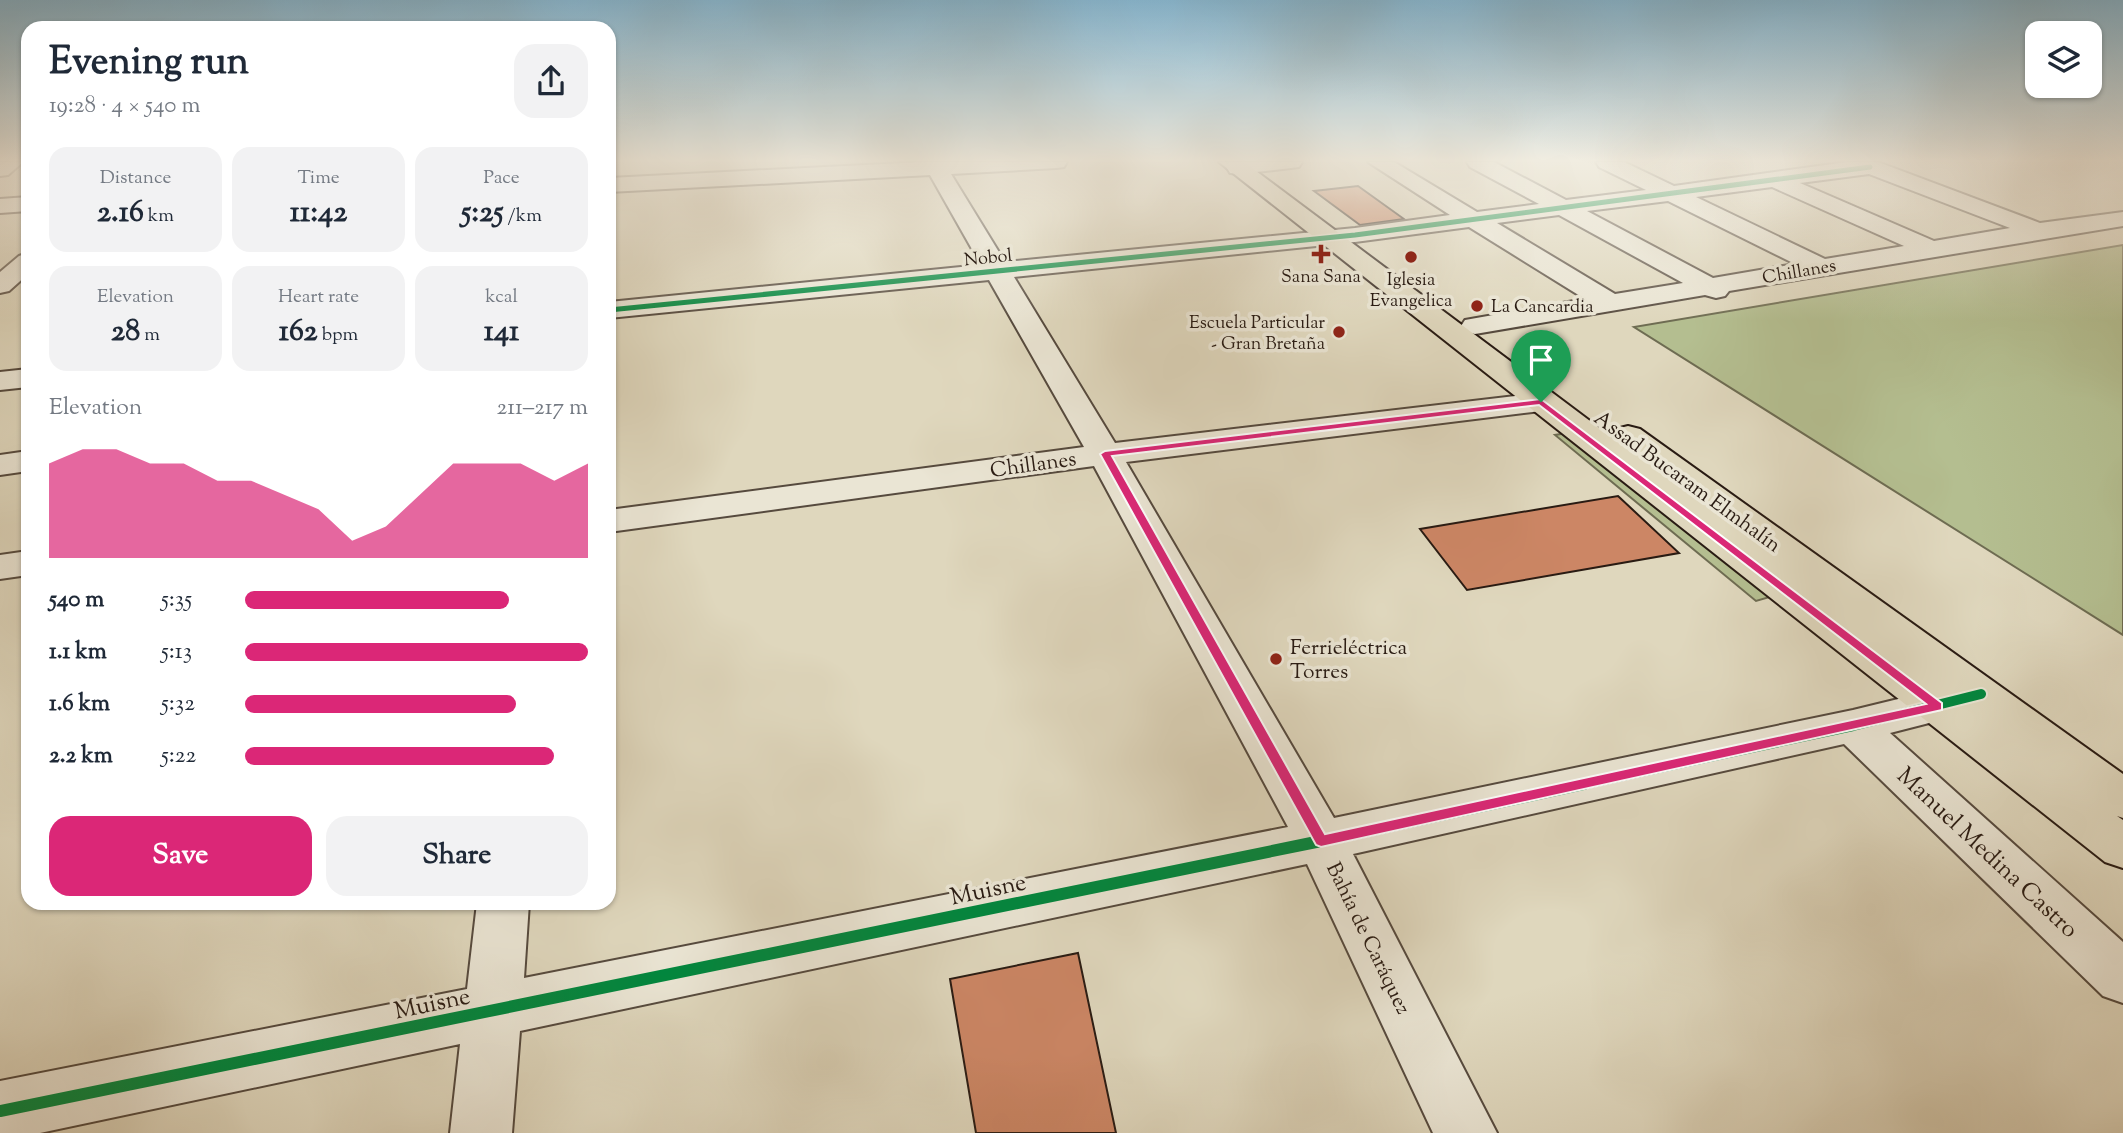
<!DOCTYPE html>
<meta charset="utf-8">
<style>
:root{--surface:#fff;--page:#f2f2f3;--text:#1f2937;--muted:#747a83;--accent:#db2777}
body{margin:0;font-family:"Sorts Mill Goudy",serif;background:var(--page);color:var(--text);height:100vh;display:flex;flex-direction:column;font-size:26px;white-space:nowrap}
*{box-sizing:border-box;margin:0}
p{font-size:23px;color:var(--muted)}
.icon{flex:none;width:38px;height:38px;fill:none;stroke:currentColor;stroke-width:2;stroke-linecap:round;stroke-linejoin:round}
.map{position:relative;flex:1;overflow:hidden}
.drawer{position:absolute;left:21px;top:21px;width:595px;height:889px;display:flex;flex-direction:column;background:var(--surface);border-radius:21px;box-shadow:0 2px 5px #0004}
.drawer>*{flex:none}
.buttons{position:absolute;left:2025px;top:21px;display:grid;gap:14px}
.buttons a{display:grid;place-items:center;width:77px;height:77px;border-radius:14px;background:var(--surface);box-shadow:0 2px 5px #0004;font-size:35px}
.pin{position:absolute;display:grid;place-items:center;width:60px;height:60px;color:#fff;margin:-72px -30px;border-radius:50% 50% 50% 0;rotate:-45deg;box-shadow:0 0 7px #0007}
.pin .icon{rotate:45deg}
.round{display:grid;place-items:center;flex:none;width:74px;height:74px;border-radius:21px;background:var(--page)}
.overview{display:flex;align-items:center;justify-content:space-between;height:119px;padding:0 28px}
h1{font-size:38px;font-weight:700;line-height:52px}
.figures{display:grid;grid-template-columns:repeat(3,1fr);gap:10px;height:119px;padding:7px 28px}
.figures div{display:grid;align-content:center;border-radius:18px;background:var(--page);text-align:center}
.figures b{font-size:30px;font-weight:700}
.figures small{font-size:19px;font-weight:400}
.figures p{font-size:19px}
.chart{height:196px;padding:14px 28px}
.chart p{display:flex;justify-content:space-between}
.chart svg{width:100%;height:126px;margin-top:7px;fill:var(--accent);opacity:.7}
.button{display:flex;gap:14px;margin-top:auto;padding:14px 28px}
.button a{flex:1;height:80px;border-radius:21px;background:var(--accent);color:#fff;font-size:28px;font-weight:700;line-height:80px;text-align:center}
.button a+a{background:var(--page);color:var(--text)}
ul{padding:0 28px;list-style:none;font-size:23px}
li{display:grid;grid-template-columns:112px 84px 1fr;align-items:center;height:52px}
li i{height:18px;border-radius:9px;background:var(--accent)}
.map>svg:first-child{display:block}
.green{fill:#b4be90;stroke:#6e6c52;stroke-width:2}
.building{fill:#cc8665;stroke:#291b13;stroke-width:2}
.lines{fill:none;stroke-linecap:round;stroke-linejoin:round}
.minor-casing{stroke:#564a3e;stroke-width:4}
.major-casing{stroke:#291b13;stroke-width:4}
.minor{fill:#eae5d4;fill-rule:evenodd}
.major{fill:#dfd7bd;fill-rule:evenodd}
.cycleway-far2-casing{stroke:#eae5d4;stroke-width:8}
.cycleway-far1-casing{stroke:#eae5d4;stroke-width:14}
.cycleway-casing{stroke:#eae5d4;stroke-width:17}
.cycleway-far2{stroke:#00873e;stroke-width:5}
.cycleway-far1{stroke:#00873e;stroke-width:10}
.cycleway{stroke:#00873e;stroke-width:12}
.route{fill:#db2777;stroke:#fff;stroke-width:2;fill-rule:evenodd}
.poi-dot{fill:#8f2418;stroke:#eae5d4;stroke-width:2.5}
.labels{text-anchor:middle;stroke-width:7;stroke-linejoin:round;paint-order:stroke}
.far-street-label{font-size:18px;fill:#291b13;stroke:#eae5d4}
.far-poi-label{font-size:18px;fill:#291b13;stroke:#eae5d4}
.street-label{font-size:21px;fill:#291b13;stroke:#eae5d4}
.poi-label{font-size:21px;fill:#291b13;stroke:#eae5d4;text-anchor:start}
.near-street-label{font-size:24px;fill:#291b13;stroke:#eae5d4}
</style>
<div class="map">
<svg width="2123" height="1133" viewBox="0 0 2123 1133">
<rect width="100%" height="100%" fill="#dfd7bd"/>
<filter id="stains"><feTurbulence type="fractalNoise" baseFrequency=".00286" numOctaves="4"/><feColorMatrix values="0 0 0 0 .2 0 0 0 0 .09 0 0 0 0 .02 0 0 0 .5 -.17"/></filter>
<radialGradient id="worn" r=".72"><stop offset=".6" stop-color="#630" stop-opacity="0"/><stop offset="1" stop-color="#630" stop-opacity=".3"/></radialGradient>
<!-- green -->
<path class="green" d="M2123,245V635L1634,327Z
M1573,432L1780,594L1756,601L1555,435Z"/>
<!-- building -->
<path class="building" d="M1358,186L1404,219L1360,225L1314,191Z
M1618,496L1679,553L1467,590L1420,529Z
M1078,953L1116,1133H976L950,979Z"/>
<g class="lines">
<defs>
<path id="minor" d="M0,162H23L8,175L0,176Z
M922,162H1067L1064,167L1056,168L951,174L1005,262L1355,228L1450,215L1368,162H1394L1477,212L1539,204L1470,167L1467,162H1494L1566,200L1646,190L1599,167L1596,162H1624L1674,186L1847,162H1878L2040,223L2123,212V226L1729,291L1725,296L1716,298L1705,295L1475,334L1465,332L1461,326L1465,320L1585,299L1469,227L1355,242L1014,277L1115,443L1541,393L1552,395L1557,402L1552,409L1541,411L1126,462L1334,818L1853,710L1964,683L1980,688L1986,699L1980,710L1890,733L2123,942V1003L2103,996L1844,744L1353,854L1497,1133H1433L1307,864L520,1031L512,1133H450L460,1044L40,1133H0V1081L467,989L477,903H529L524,978L1288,827L1094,466L609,532V510L1084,447L989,280L609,318V302L981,265L930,175L609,192V178ZM1869,174L2010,228L1934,241L1800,183ZM1772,187L1904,246L1825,259L1696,197ZM1668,201L1795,264L1713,278L1587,211ZM1559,215L1683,283L1615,294L1497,223Z
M1236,162H1302L1299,167L1291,168L1238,174L1230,173L1227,168Z
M28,197V211L0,213V199Z
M28,253V274L9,291L0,293V272L19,256Z
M28,369V387L0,390V372Z
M28,451V471L0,475V455Z
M28,551V575L0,579V555Z"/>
<path id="major" d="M1219,162H1244L1614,439L1612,436L1616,429L1628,426L1640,429L2123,774V818L2117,816L2123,820V868L2105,862Z"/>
</defs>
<!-- minor casing -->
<use href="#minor" class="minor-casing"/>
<!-- major casing -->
<use href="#major" class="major-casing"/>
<!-- minor -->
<use href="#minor" class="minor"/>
<!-- major -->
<use href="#major" class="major"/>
<defs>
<path id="cycleway-far2" d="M609,310L1355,235L1870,167"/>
<path id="cycleway-far1" d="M1576,786L1853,726L1981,694"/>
<path id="cycleway" d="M0,1111L1321,841L1584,784"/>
</defs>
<!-- cycleway-far2 casing -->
<use href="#cycleway-far2" class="cycleway-far2-casing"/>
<!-- cycleway-far1 casing -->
<use href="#cycleway-far1" class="cycleway-far1-casing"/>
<!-- cycleway casing -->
<use href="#cycleway" class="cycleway-casing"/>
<!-- cycleway-far2 -->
<use href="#cycleway-far2" class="cycleway-far2"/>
<!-- cycleway-far1 -->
<use href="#cycleway-far1" class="cycleway-far1"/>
<!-- cycleway -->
<use href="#cycleway" class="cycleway"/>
</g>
<!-- sky -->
<linearGradient id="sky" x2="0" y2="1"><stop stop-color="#86b6d0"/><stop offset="0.5" stop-color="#f1ede1"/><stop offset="1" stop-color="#f1ede1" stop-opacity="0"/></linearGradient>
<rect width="2123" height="321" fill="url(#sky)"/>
<!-- route -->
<path class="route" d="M1541,399L1942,703V710L1321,847L1316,845L1100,454L1105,451ZM1539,405L1926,704L1325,834L1112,456Z"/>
<!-- markers -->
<g class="poi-dot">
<path d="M1317.5 243.5h7v7h7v7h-7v7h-7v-7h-7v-7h7z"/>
<circle cx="1411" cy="257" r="7"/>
<circle cx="1477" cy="306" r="7"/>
<circle cx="1339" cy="332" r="7"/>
<circle cx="1276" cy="659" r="7"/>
</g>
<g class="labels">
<!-- far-street labels -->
<g class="far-street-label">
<text transform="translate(988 257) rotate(-6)" y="6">Nobol</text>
<text transform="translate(1799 271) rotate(-10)" y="6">Chillanes</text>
</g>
<!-- far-poi labels -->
<g class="far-poi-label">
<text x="1321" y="282">Sana Sana</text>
<text x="1411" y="285">Iglesia<tspan x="1411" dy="21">Evangelica</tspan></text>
<text x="1491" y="312" text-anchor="start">La Cancardia</text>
<text x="1325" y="328" text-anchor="end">Escuela Particular<tspan x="1325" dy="21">- Gran Bretaña</tspan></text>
</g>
<!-- street labels -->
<g class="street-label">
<text transform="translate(1033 464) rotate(-8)" y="7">Chillanes</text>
<text transform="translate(1688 481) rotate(36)" y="7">Assad Bucaram Elmhalín</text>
<text transform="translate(1369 938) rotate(64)" y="7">Bahía de Caráquez</text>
</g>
<!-- poi labels -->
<g class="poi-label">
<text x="1290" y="654">Ferrieléctrica<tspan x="1290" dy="24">Torres</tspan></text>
</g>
<!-- near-street labels -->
<g class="near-street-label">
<text transform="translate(1988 852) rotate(43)" y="8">Manuel Medina Castro</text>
<text transform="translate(988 889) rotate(-12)" y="8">Muisne</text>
<text transform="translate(432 1003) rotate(-12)" y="8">Muisne</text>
</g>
</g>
<rect width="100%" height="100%" filter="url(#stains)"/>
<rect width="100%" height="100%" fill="url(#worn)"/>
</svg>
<div class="buttons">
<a><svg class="icon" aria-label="layers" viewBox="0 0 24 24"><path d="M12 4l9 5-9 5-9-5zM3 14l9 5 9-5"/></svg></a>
</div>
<div class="pin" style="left:1541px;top:402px;background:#1e9e55"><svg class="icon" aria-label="arrive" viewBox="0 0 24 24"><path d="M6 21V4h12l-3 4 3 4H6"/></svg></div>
<section class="drawer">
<div class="overview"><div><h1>Evening run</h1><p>19:28 · 4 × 540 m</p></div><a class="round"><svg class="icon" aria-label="share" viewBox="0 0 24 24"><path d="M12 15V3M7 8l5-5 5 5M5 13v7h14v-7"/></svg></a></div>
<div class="figures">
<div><p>Distance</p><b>2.16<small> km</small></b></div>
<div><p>Time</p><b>11:42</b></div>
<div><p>Pace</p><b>5:25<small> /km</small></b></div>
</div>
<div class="figures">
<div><p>Elevation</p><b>28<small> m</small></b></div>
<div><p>Heart rate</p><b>162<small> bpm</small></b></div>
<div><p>kcal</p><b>141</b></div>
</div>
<div class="chart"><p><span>Elevation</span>211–217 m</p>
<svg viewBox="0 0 160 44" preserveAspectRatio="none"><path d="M0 44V11L10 6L20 6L30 11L40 11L50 17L60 17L70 22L80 27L90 38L100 33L110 22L120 11L130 11L140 11L150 17L160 11V44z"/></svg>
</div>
<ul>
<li><b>540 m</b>5:35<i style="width:77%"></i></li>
<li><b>1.1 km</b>5:13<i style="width:100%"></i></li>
<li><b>1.6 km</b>5:32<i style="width:79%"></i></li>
<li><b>2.2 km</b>5:22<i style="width:90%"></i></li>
</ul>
<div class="button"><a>Save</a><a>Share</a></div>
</section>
</div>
